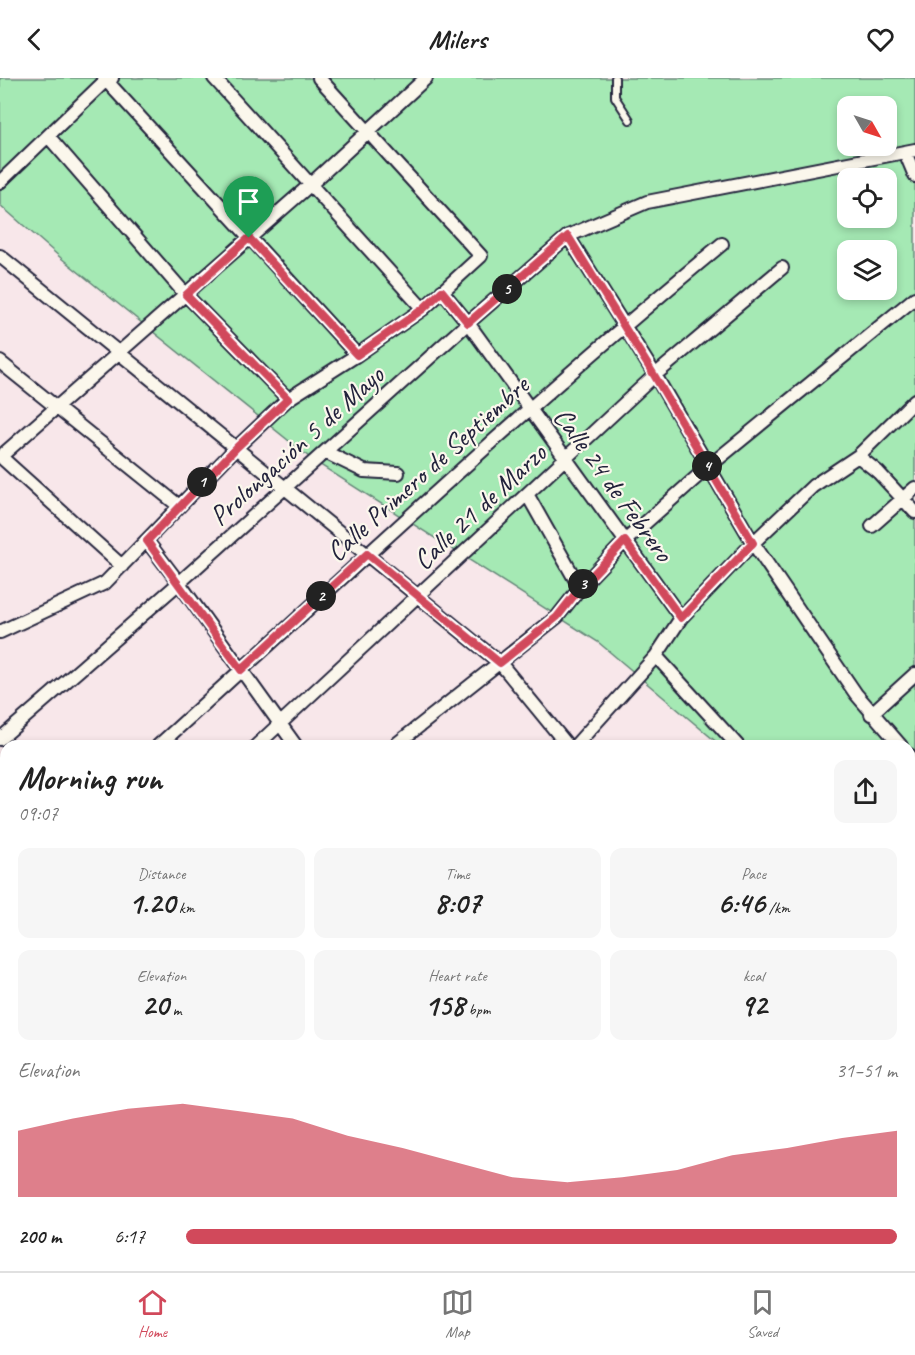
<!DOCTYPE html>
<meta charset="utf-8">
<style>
:root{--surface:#fff;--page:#f6f6f6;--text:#222;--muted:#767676;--line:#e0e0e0;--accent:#d1495b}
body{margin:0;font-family:Caveat,sans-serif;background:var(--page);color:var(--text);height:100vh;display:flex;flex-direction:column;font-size:22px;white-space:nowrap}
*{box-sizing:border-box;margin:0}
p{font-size:20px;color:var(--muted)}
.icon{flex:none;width:33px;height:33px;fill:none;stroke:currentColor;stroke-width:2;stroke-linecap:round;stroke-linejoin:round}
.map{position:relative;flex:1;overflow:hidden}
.drawer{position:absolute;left:0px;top:662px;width:915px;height:532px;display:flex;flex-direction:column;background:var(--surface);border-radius:18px 18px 0 0;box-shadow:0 3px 9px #0003}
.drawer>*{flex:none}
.needle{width:39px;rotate:129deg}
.fabs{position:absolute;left:837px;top:18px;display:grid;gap:12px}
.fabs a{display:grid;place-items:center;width:60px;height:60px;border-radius:12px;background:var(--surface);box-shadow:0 3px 9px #0003;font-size:30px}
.pin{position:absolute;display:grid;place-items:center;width:51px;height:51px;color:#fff;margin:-62px -26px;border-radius:50% 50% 50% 0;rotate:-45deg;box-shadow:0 0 6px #0007}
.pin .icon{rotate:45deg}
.km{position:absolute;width:30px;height:30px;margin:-15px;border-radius:50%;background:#222;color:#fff;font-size:16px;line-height:30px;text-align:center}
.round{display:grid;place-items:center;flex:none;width:63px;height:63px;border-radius:12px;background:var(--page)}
.summary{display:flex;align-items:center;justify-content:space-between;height:102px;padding:0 18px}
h1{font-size:33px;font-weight:700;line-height:45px}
.metrics{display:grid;grid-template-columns:repeat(3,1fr);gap:9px;height:102px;padding:6px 18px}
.metrics div{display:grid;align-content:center;border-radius:12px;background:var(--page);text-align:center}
.metrics b{font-size:30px;font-weight:700}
.metrics small{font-size:16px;font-weight:400}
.metrics p{font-size:16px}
.chart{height:168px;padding:12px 18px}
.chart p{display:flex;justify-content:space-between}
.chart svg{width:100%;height:108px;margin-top:6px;fill:var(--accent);opacity:.7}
ul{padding:0 18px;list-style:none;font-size:20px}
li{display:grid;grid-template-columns:96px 72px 1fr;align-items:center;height:45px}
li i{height:15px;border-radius:8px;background:var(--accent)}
header{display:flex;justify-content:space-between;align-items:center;height:78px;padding:0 18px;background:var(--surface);font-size:27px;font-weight:700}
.tabs{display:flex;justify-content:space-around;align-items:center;height:84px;border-top:2px solid var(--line);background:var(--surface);font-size:16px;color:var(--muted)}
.tabs a{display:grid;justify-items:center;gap:3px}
.tabs .active{color:var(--accent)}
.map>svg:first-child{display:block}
.green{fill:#a5e9b4;stroke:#648678;stroke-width:1.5;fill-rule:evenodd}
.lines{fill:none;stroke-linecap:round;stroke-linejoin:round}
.lane-casing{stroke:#22223b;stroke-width:10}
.street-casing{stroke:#22223b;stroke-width:16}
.lane{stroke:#fbf7ec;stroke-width:6}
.street{stroke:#fbf7ec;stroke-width:12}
.route-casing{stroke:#fff;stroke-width:12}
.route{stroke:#d1495b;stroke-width:8}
.labels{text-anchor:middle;stroke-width:4.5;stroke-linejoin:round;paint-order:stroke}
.street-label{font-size:28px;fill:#22223b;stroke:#fbf7ec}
</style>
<header><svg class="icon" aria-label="back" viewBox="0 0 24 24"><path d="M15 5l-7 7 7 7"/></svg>Milers<svg class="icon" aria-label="heart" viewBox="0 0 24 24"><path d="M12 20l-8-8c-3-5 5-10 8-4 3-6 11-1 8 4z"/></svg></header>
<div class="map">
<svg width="915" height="1193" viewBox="0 0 915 1193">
<rect width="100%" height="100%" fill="#f8e7ea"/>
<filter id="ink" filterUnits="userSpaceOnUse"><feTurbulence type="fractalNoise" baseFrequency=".0167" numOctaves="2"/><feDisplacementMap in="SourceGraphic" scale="12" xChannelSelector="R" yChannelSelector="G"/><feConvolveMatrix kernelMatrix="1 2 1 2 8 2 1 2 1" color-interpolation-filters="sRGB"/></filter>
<g filter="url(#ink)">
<!-- green -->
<path class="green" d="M0,0H915V832L909,827V668L720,667L598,564L314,383L61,180L0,127ZM848,28H886V68H848ZM848,100H886V140H848ZM848,172H886V212H848Z"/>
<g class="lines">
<defs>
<path id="lane" d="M615,0V19L630,42"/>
<path id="street" d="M104,0L357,277
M214,0L423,231
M48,58L186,217L288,321
M905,74L915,98
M0,104L105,3L112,0
M568,158L655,297L753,465L856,616L901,668
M0,178L500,585L568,668
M442,213L468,245L681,540
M0,284L179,428
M325,374L364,393L398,395
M858,378L878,394L915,434
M0,379L311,106L426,0
M1,379L122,488
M527,416L580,510
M872,448L915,410
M147,463L179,505L296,668
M0,554L105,505L237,369L288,321L357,277L423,231L481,178L319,0
M656,578L738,668
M871,636L915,596
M0,661L179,505L468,245L568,158L647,124L915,72
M158,668C345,498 528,326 722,166
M256,668L655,297L782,190
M394,668L557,539L580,510L625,463L708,389L915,220
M575,668L656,578L681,540L753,465L813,408L858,378L915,322
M909,677L915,683
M909,759L915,755
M0,808L6,803
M0,834L6,839
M909,853L915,859
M909,916L915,912
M0,1001L6,1005
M909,1029L915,1036
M909,1064L915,1060
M0,1115L6,1107
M214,1188L218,1193
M361,1188L365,1193
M520,1188L525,1193
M720,1188L724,1193
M895,1188L900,1193
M24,1193L31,1188
M118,1193L124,1188
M275,1193L280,1188
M733,1193L740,1188"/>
</defs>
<!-- lane casing -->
<use href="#lane" class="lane-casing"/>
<!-- street casing -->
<use href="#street" class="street-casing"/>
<!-- lane -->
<use href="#lane" class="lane"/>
<!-- street -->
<use href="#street" class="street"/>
</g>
</g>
<g class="lines" filter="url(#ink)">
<defs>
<path id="route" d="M568,158L654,297L753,465L681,540L625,463L580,510L557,539L500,585L367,476L241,592L147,463L237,369L288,321L186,217L249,160L357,277L423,231L442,213L468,245Z"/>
</defs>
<!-- route casing -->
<use href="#route" class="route-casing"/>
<!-- route -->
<use href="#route" class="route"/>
</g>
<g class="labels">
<!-- street labels -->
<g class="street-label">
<text transform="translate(296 367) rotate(-42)" y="10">Prolongación 5 de Mayo</text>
<text transform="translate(427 390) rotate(-42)" y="10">Calle Primero de Septiembre</text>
<text transform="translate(614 406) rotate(54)" y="10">Calle 24 de Febrero</text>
<text transform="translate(479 428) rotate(-43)" y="10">Calle 21 de Marzo</text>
</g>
</g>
</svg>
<div class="fabs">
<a><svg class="needle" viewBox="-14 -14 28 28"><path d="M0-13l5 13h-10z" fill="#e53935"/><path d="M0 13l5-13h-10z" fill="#767676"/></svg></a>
<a><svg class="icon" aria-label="locate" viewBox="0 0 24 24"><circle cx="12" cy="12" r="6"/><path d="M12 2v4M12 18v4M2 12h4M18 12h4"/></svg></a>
<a><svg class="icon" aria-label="layers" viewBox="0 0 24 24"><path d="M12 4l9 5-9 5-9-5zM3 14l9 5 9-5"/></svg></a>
</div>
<div class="pin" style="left:249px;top:160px;background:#1e9e55"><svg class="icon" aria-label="arrive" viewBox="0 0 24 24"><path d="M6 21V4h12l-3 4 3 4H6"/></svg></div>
<b class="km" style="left:202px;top:404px">1</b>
<b class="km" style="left:321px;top:518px">2</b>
<b class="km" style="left:583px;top:506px">3</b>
<b class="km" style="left:707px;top:388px">4</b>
<b class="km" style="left:507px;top:211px">5</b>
<section class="drawer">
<div class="summary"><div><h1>Morning run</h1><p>09:07</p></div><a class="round"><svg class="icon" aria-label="share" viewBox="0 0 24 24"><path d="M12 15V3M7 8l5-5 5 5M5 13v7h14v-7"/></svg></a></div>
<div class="metrics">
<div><p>Distance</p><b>1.20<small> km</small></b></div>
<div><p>Time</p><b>8:07</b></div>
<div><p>Pace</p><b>6:46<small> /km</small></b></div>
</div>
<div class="metrics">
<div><p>Elevation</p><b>20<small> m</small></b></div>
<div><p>Heart rate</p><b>158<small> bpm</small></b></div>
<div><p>kcal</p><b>92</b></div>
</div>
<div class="chart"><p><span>Elevation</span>31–51 m</p>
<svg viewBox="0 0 160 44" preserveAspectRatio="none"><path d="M0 44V17L10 12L20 8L30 6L40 9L50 12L60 19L70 24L80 30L90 36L100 38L110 36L120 33L130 27L140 24L150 20L160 17V44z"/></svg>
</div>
<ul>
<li><b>200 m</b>6:17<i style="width:100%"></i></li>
</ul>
</section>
</div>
<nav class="tabs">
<a class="active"><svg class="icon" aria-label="home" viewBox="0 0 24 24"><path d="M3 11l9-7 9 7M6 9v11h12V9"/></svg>Home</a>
<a><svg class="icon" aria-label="map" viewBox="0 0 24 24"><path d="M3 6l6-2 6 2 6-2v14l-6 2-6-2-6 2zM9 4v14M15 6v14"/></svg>Map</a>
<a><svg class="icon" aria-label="saved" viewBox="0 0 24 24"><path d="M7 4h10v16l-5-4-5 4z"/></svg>Saved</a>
</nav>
